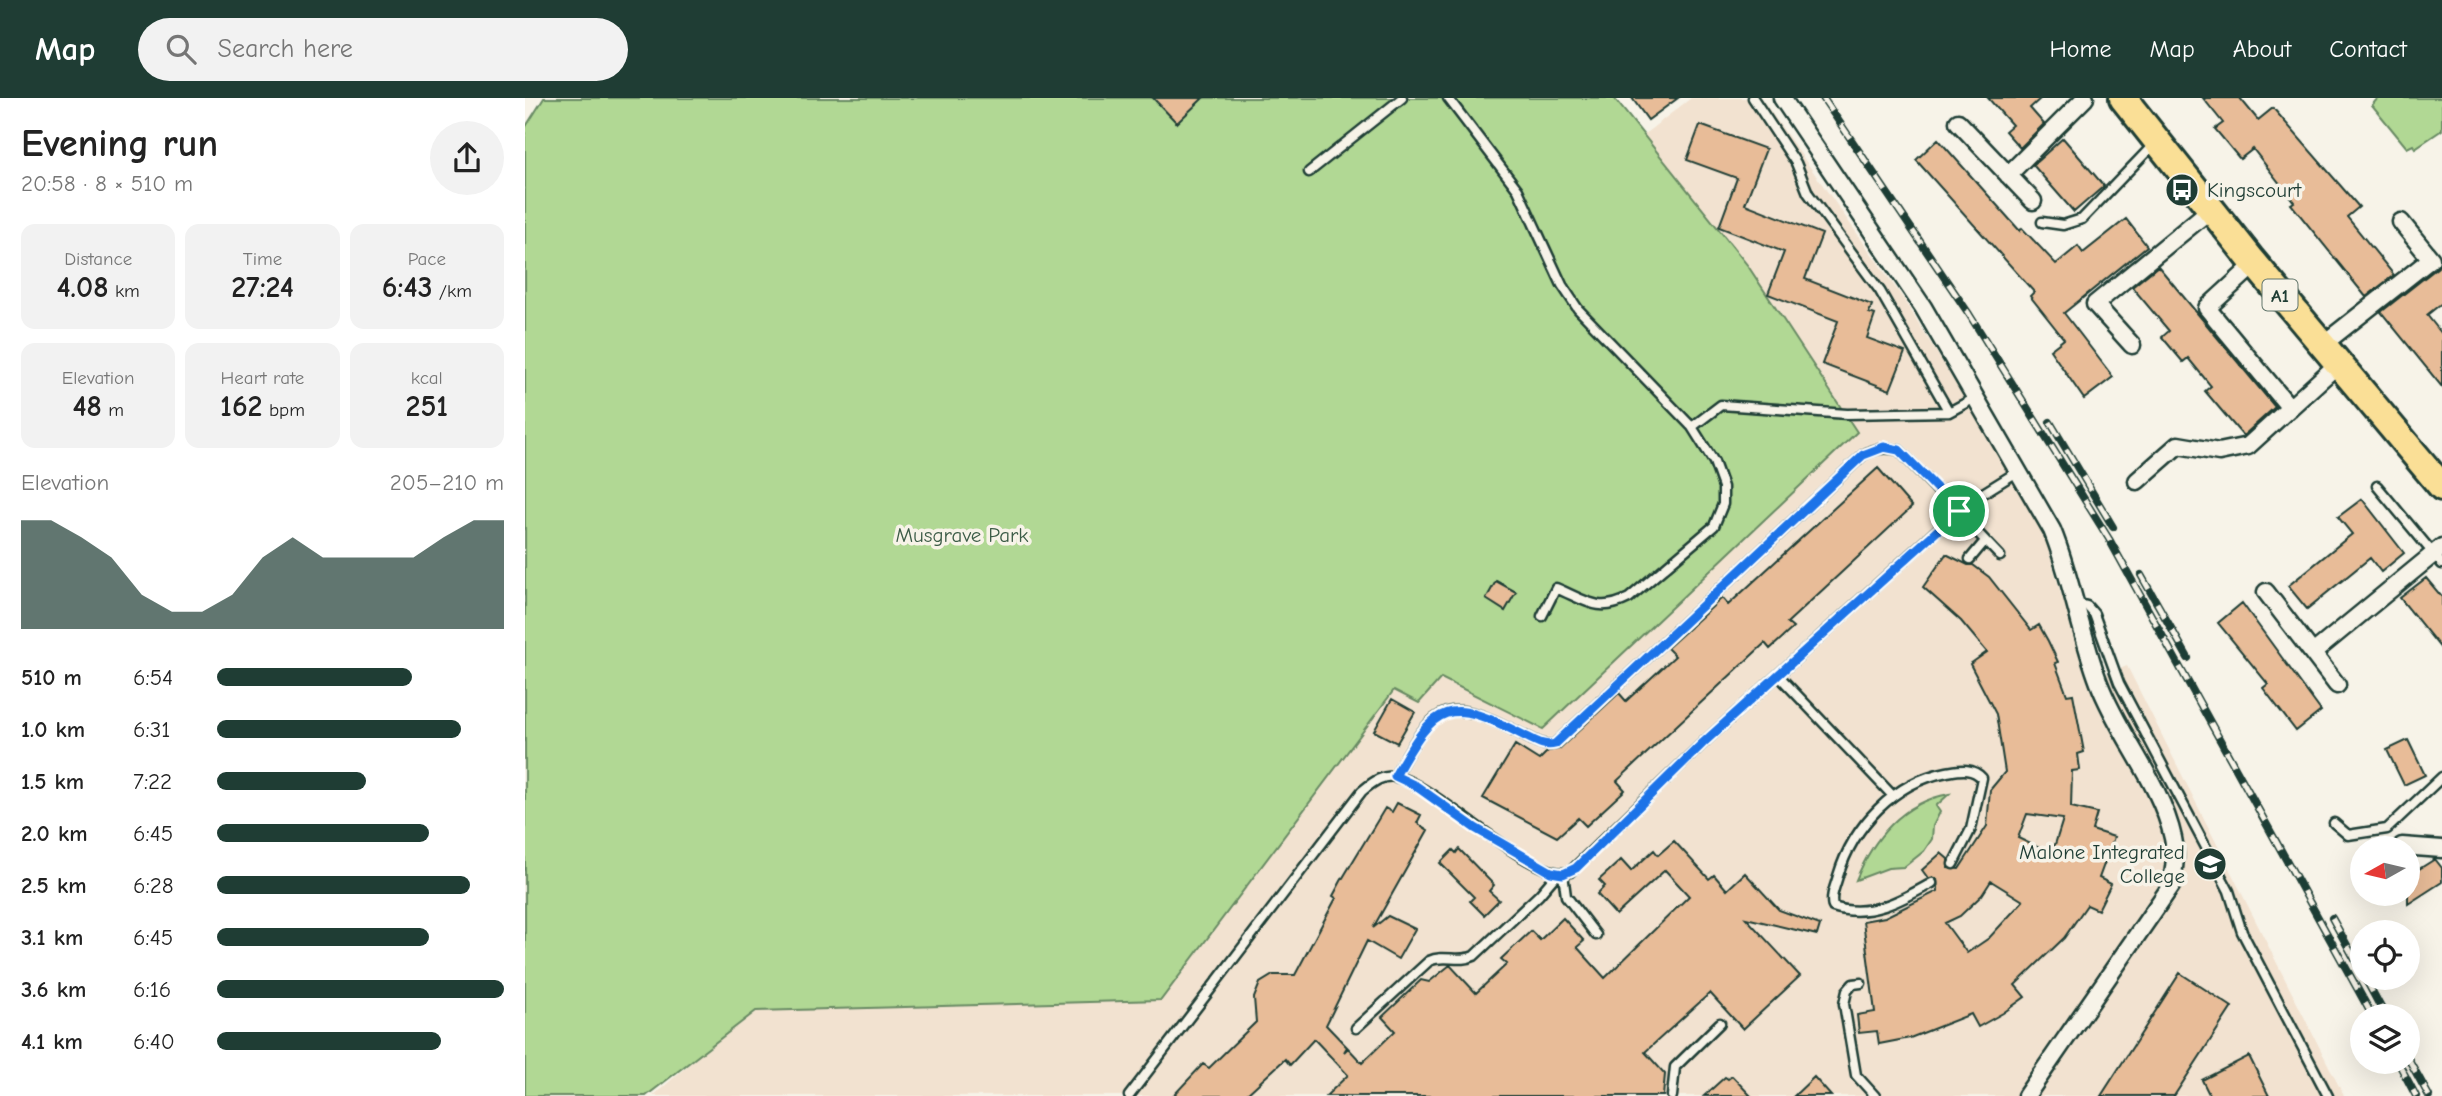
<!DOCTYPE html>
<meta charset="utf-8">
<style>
:root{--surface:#fff;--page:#f2f2f2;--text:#222;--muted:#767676;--accent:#1f3d34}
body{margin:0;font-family:"Comic Neue",sans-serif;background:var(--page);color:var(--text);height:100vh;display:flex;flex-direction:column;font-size:26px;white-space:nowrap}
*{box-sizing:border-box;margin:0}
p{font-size:23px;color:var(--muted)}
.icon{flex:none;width:38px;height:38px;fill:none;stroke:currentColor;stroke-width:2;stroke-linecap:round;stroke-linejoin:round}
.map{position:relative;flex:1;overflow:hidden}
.panel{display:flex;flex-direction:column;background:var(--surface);width:525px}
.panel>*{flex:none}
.needle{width:46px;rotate:262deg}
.buttons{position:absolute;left:1825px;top:738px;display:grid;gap:14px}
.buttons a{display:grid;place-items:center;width:70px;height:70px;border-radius:50%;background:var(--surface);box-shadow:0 7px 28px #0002;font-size:35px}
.pin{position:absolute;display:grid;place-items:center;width:60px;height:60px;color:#fff;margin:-30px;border:4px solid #fff;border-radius:50%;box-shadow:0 2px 7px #0007}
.round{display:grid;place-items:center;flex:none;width:74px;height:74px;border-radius:37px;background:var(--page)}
.headline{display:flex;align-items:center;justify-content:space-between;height:119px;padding:0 21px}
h1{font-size:38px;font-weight:600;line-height:52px}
.metrics{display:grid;grid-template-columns:repeat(3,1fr);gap:10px;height:119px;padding:7px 21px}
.metrics div{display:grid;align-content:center;border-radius:14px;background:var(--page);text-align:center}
.metrics b{font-size:30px;font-weight:600}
.metrics small{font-size:19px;font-weight:400}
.metrics p{font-size:19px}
.chart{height:196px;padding:14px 21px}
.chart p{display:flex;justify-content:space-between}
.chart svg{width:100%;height:126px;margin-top:7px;fill:var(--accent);opacity:.7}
ul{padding:0 21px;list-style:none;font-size:23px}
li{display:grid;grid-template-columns:112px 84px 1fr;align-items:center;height:52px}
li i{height:18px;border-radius:9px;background:var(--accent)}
header{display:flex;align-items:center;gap:42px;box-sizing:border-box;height:98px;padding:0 35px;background:var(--accent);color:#fff}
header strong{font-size:33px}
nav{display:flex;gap:38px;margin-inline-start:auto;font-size:24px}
.search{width:490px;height:63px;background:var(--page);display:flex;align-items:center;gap:18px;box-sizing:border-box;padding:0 24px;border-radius:38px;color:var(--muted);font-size:26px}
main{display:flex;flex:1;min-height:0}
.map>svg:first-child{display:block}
.built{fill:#f2e2d0}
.green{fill:#b1d894;stroke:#688a64;stroke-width:2}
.building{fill:#e8bc98;stroke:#1f3d34;stroke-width:2;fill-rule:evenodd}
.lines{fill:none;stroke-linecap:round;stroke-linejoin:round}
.service-casing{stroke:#1f3d34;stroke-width:13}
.minor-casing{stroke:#1f3d34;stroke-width:21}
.primary-casing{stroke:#1f3d34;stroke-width:32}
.service{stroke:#f7f3e8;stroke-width:8}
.minor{stroke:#f7f3e8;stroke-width:16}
.primary{stroke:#fadf96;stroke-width:26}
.rail-casing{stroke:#1f3d34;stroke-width:8}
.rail{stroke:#f7f3e8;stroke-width:5;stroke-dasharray:16;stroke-linecap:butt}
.route-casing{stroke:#fff;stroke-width:14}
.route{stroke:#1a73e8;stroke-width:9}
.labels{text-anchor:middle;stroke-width:7;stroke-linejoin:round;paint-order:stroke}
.shield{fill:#f7f3e8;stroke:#60746a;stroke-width:2}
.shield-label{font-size:19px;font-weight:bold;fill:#1f3d34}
.poi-label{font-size:21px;fill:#1f3d34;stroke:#f7f3e8;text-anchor:start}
.park-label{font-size:21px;fill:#3c5c47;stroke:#f7f3e8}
</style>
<header>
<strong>Map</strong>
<div class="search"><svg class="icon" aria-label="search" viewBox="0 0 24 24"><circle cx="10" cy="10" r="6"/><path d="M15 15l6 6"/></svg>Search here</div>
<nav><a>Home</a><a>Map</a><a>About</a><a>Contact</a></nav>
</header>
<main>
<section class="panel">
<div class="headline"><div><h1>Evening run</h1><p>20:58 · 8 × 510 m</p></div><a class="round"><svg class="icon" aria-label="share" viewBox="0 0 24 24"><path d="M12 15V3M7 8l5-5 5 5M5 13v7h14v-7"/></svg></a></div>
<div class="metrics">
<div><p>Distance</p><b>4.08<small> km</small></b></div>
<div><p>Time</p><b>27:24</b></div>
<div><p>Pace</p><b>6:43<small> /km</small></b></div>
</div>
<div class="metrics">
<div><p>Elevation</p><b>48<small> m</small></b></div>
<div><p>Heart rate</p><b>162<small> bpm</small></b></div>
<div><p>kcal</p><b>251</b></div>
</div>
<div class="chart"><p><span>Elevation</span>205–210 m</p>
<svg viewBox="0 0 160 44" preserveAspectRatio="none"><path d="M0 44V6L10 6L20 12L30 19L40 32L50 38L60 38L70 32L80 19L90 12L100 19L110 19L120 19L130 19L140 12L150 6L160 6V44z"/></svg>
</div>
<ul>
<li><b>510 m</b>6:54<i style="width:68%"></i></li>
<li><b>1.0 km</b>6:31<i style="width:85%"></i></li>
<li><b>1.5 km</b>7:22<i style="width:52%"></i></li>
<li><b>2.0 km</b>6:45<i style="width:74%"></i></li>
<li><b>2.5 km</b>6:28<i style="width:88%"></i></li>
<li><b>3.1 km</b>6:45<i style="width:74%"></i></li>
<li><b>3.6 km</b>6:16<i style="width:100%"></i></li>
<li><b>4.1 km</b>6:40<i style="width:78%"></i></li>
</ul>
</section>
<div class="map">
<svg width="1917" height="998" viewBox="0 0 1917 998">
<rect width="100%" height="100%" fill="#f7f3e8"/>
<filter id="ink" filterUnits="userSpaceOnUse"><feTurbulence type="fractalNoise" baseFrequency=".0143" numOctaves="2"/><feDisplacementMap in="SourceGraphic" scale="14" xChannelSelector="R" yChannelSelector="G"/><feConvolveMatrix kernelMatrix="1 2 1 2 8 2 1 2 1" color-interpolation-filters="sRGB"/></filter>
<g filter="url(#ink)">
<!-- built -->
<path class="built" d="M1166,0H1236L1380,203L1516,425L1536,496L1582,576L1602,568L1819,998H128L202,933L231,913L636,902L838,629L1223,168L1117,38Z"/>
<!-- green -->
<path class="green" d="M19,0H1089L1223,168L1332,334L1018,631L916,580L894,605L869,592L636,902L231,913L121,998H0V30Z
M1853,0H1917V32L1890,50L1888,47L1882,50L1847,7Z
M1424,696L1411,708L1415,714L1408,728L1407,741L1399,753L1379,769L1363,770L1331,782C1348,740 1378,704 1424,696Z"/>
<!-- building -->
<path class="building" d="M628,0H678L652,25Z
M1107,0H1153L1123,22Z
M1463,0H1516L1505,10L1519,26L1495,50L1480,33L1487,27Z
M1678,0H1715L1733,22L1748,10L1834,109L1822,119L1869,177L1841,199L1766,106L1769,104L1728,51L1715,61L1690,31L1698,25Z
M1175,27L1241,51L1220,106L1297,136L1280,181L1347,207L1344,215L1350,217L1342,240L1380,254L1365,292L1297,266L1313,223L1243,196L1259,154L1194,129L1212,80L1162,62Z
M1538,40L1579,88L1549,114L1508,67Z
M1413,41L1495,133L1497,130L1531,166L1553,148L1558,155L1601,121L1622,148L1539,215L1588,279L1559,301L1525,252L1539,241L1505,198L1509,194L1391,62Z
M1917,161V205L1902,217L1917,236V289L1856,214L1913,169Z
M1633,168L1750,309L1718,338L1680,293L1686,288L1663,260L1658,264L1637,239L1644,233L1607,189Z
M1353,370L1387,409L1262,525L1268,530L1245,551L1240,545L1092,683L1100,692L1061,728L1053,720L1032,739L958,700L990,647L1014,662L1023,653L1034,651L1094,595L1101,603L1150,558L1142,550L1152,541L1197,500L1203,507Z
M1837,401L1879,455L1856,474L1845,460L1782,511L1763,488L1827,436L1813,419Z
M1421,456L1443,467H1448L1464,479L1506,532L1514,527L1523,543L1533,564L1530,565L1542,597L1548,596L1559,654L1553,656L1555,672L1547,673L1546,709L1572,715L1567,732L1589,739L1574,780L1586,786L1573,812L1562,807L1539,840L1490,887L1500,899L1478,915L1453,929L1446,916L1385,940L1354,946L1352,933L1334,935L1332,917L1350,914L1338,823L1360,819L1413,793L1412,781L1403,780L1397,772L1416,755L1423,761V770L1434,771L1462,728L1465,692L1480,674L1471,616L1445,566L1462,554L1436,523L1398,489ZM1502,716L1538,721L1527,756L1493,740ZM1466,783L1498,803L1464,840L1442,855L1420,825L1435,818L1457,797Z
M1901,480L1917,499V552L1875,500Z
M971,483L991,494L980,513L961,501Z
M1717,505L1796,613L1771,633L1738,590L1743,586L1693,525Z
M867,601L890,614L872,645L849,633Z
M1883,642L1900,677L1879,687L1862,652Z
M872,705L896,717L892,725L903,732L848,830L863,818L890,831L873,861L842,843L801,927L822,949L819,954L823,950L837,965L870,933L857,919L896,882L904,884L925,867L951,895L982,866L976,861L1006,833L1015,842L1038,820L1059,843L1052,849L1080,880L1164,798L1140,772L1091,817L1072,796L1080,788L1074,782L1096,762L1106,773L1129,752L1133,757L1149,743L1184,781L1189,777L1202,792L1220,775L1254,812L1295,827L1292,837L1221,820L1275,878L1218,931L1185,895L1120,954L1140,976L1138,998H801L823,977L789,941L765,967L760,961L720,998H648L678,966L684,970L731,924L729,900L735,885L748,877H770L811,800L808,798L816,783L860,710L867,714Z
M934,751L969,787L964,793L974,802L959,817L945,803L949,799L915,765L928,752L931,755Z
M1910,761L1917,770V784L1883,806V778Z
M1655,875L1707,909L1649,998H1576Z
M1724,958L1744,998H1685L1677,982Z
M1207,978L1226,998H1179L1200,979L1203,981Z
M1289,979L1306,998H1269Z"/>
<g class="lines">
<defs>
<path id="service" d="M923,0L993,92L1037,187L1053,211L1167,329L1189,364L1198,389V406L1189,428L1104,500C1073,516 1060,502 1031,490L1017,518
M1228,0L1271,65L1283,95L1355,193L1424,314
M784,74L877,0
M1517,124L1538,127L1557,121L1630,45
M1167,329L1196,307L1322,316L1424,314L1450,300
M1852,388L1917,466
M1445,461L1460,443
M1551,505L1562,508L1569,516L1594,585L1704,793L1717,834L1803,998
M1254,578L1368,698
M870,678C911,603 922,597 1000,638C1011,643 1019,649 1030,646L1338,357C1352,350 1359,349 1374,352L1475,458
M1809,725L1823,737L1862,731L1917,679
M1038,776L1041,798L1071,837
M1407,785C1377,802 1344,821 1308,809C1305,798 1310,789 1313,778C1328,728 1369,684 1422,674C1435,672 1447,669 1457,680L1446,731L1428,766
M1336,885L1328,886L1322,893L1319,906L1331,977L1350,998
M831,930L904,863C919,856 934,865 949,858L1014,797L1032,776
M604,998L837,693C847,685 857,676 871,679C909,686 1010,786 1045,774L1178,645L1442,405L1492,374
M1147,998L1150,969L1195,925"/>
<path id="minor" d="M1257,0L1398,209L1527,432C1547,481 1555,535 1574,585C1594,638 1636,685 1648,740C1652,756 1649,772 1646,788L1501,998
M1433,24L1508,103
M1483,77L1560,0
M1730,166L1682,210L1765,310
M1607,247L1570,206L1686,111
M1797,247L1906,161L1876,124
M1612,383L1653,347L1694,354L1723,348L1813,266
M1741,494L1812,587
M1788,555L1917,449
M1877,748L1917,751"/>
<path id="primary" d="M1598,0L1725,160L1917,389"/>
</defs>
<!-- service casing -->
<use href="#service" class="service-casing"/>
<!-- minor casing -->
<use href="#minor" class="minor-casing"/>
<!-- primary casing -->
<use href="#primary" class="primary-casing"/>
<!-- service -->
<use href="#service" class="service"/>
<!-- minor -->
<use href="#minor" class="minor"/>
<!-- primary -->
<use href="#primary" class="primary"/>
<defs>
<path id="rail" d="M1298,0L1444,216L1584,441L1848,919
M1525,324L1588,429
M1616,477L1663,560
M1807,820L1838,876
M1840,880L1861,919
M1883,960L1904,998
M1873,964L1891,998"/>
</defs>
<!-- rail casing -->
<use href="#rail" class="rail-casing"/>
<!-- rail -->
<use href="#rail" class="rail"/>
</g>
</g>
<g class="lines" filter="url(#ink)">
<defs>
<path id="route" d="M1359,349L1374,352L1434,413L1178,645L1051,770L1038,776L1026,774L950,730L891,688L870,678C911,604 923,598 1000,638C1011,643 1019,649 1030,646L1338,357Z"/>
</defs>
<!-- route casing -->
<use href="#route" class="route-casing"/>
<!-- route -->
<use href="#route" class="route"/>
</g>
<!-- icons -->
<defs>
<symbol id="bus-disc" viewBox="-11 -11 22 22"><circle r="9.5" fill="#1f3d34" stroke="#f7f3e8"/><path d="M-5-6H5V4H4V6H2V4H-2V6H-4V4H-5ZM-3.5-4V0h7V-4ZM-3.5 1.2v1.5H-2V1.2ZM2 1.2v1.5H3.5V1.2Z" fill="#fff"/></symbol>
<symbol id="school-disc" viewBox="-11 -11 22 22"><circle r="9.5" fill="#1f3d34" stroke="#f7f3e8"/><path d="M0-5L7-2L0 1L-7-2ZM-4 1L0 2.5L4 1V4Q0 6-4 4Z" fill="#fff"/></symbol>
</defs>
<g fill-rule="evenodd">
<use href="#bus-disc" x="1638" y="73" width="38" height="38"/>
<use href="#school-disc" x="1666" y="747" width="38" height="38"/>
</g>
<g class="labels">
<!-- shield labels -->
<rect class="shield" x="1737.5" y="181.5" width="35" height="31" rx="5"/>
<g class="shield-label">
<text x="1755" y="204">A1</text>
</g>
<!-- poi labels -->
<g class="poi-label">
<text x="1682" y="99">Kingscourt</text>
<text x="1660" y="761" text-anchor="end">Malone Integrated<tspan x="1660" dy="24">College</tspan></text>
</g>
<!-- park labels -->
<g class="park-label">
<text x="437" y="444">Musgrave Park</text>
</g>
</g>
</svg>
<div class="buttons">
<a><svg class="needle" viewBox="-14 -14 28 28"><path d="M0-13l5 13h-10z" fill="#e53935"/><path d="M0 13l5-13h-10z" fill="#767676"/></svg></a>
<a><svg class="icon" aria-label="locate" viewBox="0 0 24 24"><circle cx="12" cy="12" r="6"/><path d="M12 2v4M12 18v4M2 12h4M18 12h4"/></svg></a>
<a><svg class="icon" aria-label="layers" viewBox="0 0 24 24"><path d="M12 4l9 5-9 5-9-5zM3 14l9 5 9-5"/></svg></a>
</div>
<div class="pin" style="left:1434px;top:413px;background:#1e9e55"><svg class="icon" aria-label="arrive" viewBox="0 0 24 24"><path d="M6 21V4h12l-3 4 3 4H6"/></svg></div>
</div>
</main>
